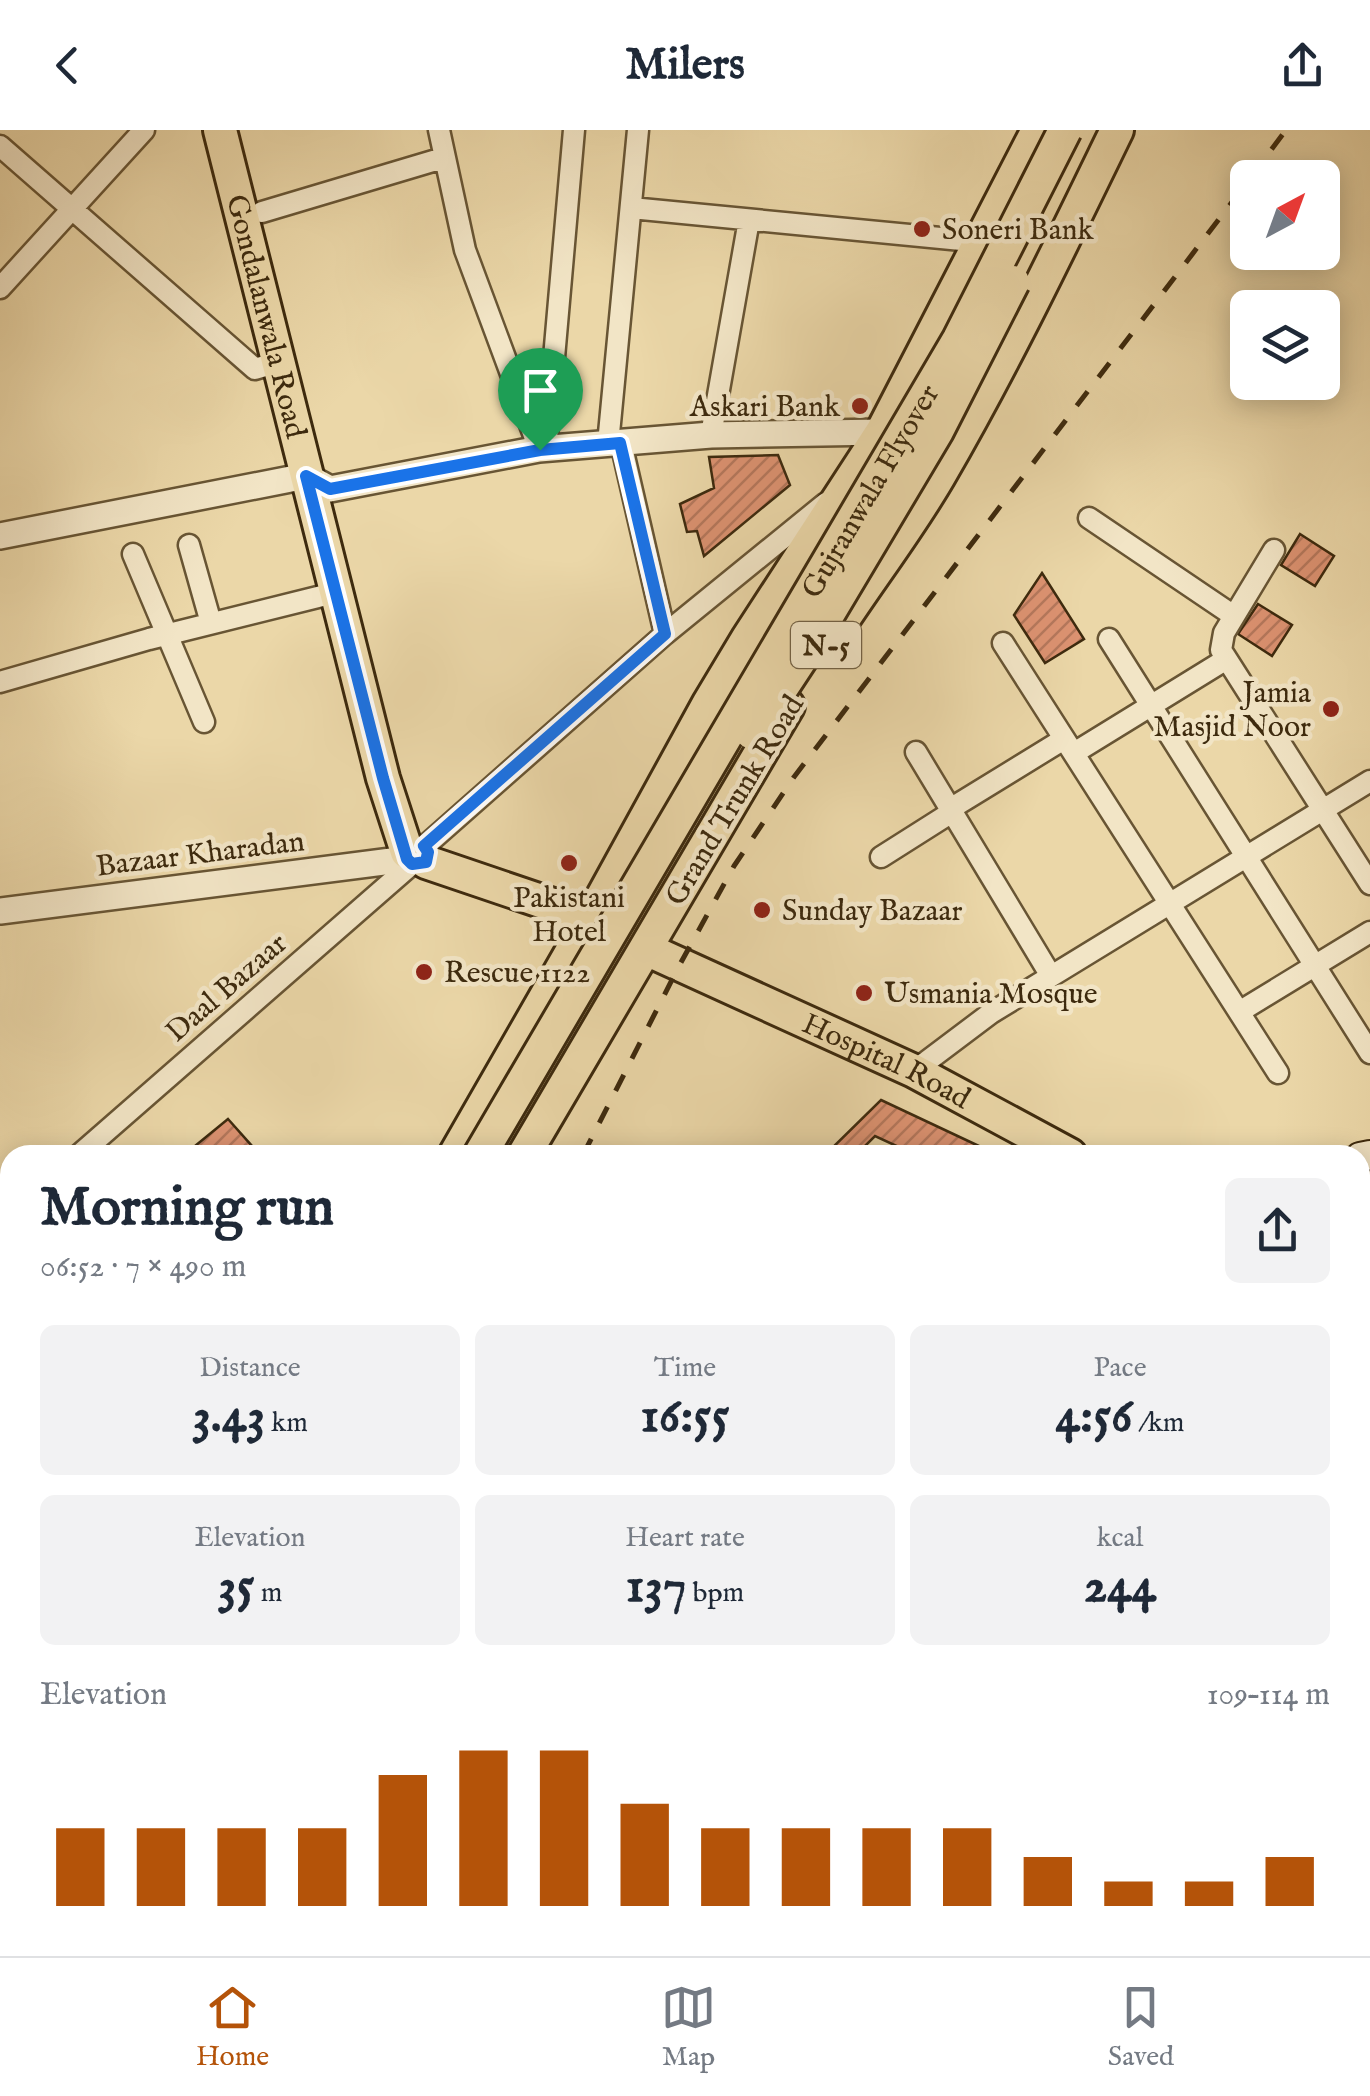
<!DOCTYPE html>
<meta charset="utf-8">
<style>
:root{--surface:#fff;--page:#f2f2f3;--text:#1f2937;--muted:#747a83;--line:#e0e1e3;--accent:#b45309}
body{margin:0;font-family:"IM FELL English",serif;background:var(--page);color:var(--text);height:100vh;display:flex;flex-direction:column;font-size:38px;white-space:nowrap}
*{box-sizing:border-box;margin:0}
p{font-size:32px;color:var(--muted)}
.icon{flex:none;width:55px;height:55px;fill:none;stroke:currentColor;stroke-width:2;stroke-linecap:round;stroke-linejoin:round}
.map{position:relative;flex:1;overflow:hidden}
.details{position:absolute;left:0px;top:1015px;width:1370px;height:812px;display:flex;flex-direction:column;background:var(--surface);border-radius:30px 30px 0 0;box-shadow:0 5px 25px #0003}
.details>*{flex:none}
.needle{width:65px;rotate:41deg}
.controls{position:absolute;left:1230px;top:30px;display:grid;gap:20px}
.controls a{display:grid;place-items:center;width:110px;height:110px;border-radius:15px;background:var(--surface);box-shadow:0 5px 25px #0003;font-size:50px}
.pin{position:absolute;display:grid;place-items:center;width:85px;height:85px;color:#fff;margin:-102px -42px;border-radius:50% 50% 50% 0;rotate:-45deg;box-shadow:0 0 10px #0007}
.pin .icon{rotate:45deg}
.round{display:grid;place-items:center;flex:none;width:105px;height:105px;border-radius:15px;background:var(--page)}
.summary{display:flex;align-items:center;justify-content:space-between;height:170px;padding:0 40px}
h1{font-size:55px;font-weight:700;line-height:75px}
.figures{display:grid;grid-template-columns:repeat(3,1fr);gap:15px;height:170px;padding:10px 40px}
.figures div{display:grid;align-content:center;border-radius:15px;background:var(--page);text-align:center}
.figures b{font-size:50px;font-weight:700}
.figures small{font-size:28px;font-weight:400}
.figures p{font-size:28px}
.chart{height:280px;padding:20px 40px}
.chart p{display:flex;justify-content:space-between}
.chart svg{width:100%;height:180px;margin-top:10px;stroke:var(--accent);stroke-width:6}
header{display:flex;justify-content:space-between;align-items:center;height:130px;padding:0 40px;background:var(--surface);font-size:45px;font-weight:700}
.menu{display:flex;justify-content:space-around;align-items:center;height:140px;border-top:2px solid var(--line);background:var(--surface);font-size:28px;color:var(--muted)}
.menu a{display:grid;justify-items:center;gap:5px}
.menu .active{color:var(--accent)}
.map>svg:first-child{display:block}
.building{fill:url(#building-hatch);stroke:#3d2a0e;stroke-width:2.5}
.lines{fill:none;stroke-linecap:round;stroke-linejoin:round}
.minor-casing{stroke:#685534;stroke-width:25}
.tertiary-casing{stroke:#685534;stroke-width:30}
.secondary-casing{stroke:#3d2a0e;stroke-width:32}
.primary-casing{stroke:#3d2a0e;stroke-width:38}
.trunk-casing{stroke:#3d2a0e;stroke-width:38}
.minor{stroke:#f2e5c6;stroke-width:20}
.tertiary{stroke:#f2e5c6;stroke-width:25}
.secondary{stroke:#f2e5c6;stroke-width:28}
.primary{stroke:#ebd7a8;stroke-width:32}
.trunk{stroke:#ebd7a8;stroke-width:32}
.rail{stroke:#3d2a0e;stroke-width:5;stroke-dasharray:18 18;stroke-linecap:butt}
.primary-bridge-casing{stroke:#3d2a0e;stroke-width:38;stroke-linecap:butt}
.primary-bridge{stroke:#ebd7a8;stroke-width:32}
.route-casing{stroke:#fff;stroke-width:20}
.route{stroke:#1a73e8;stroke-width:12}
.poi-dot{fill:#8f2418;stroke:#f2e5c6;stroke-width:4}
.labels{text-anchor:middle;stroke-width:9;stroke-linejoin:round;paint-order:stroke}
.shield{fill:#f2e5c6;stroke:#736245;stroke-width:2.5}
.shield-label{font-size:28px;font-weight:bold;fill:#3d2a0e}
.poi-label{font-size:30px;fill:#3d2a0e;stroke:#f2e5c6;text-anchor:start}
.street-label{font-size:30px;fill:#3d2a0e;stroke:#f2e5c6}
</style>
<header><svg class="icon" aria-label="back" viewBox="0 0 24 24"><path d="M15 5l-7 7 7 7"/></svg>Milers<svg class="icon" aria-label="share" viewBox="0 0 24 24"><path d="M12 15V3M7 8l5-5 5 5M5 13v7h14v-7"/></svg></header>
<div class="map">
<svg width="1370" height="1826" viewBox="0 0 1370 1826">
<defs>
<pattern id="building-hatch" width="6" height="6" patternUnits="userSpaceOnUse" patternTransform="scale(2.5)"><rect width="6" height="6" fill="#dc9271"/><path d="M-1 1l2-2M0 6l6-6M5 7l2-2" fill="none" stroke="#b4775b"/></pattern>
</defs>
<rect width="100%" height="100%" fill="#ebd7a8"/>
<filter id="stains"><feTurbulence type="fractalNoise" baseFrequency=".002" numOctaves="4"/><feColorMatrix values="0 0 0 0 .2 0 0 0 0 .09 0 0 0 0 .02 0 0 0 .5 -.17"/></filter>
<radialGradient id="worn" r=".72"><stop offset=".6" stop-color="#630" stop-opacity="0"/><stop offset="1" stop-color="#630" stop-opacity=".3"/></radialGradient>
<!-- building -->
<path class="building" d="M778,325L790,355L704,426L697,401L687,402L680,374L714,358L709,327Z
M1300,404L1334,426L1315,456L1281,435Z
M1042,443L1084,509L1045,533L1014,485Z
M1258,474L1292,495L1272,526L1238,504Z
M881,970L998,1025H916L875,1006L856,1025H825Z
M228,989L260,1025H184Z
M1360,1280L1370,1298V1465L1360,1485Z"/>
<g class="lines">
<defs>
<path id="minor" d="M439,0L465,120L539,319
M0,16L255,239L279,232
M631,78L982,112
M262,82L443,28
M0,158L144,0
M711,305L749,90
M621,313L665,504
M608,314L638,0
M546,319L574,0
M1089,388L1234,486
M189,415L211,493
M1274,420L1224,503L1221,520L1370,754
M133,424L204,592
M1109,509L1370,923
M1003,513L1278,943
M0,552L149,509L338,462
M916,622L1051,846
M1074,623L1225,530
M950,679L1064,609
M425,716L665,504L826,373
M881,727L952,682
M1239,882L1370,802
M914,941L991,883L1370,651
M79,1025L412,734
M0,1093L10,1084
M0,1221L10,1213
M1360,1238L1370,1251
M0,1281L10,1293
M0,1463H10
M1360,1528L1370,1509
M489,1818L491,1826
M818,1818L819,1826
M323,1826L328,1818
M418,1826L422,1818
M1002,1826L1034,1818
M1186,1826L1196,1818"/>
<path id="tertiary" d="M0,406L306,346L330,359L539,319L711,305L882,302
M0,781L407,729"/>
<path id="secondary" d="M1360,1027L1370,1025"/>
<g id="primary">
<path id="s1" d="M220,0L383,648L407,722"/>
<path d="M426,732L591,788"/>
<path id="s2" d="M646,819L914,941L1070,1025"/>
<path d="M1360,1153L1370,1157"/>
<path d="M0,1683L10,1709"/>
<path d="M1360,1763L1370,1761"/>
<path d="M40,1826L44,1818"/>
<path d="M1069,1826L1096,1818"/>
<path d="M1119,1826L1150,1818"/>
</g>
<path id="trunk" d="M833,505C867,452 907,401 939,346C1004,234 1060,117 1117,0
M455,1025L591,788L709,573L748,508L882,302L1038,0
M524,1025L788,576
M0,1823L10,1801
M72,1826L76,1818"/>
</defs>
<!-- minor casing -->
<use href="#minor" class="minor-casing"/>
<!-- tertiary casing -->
<use href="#tertiary" class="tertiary-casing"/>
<!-- secondary casing -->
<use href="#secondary" class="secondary-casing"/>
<!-- primary casing -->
<use href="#primary" class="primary-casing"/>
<!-- trunk casing -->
<use href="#trunk" class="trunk-casing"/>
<!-- minor -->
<use href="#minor" class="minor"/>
<!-- tertiary -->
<use href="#tertiary" class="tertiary"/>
<!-- secondary -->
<use href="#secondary" class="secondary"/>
<!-- primary -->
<use href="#primary" class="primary"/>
<!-- trunk -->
<use href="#trunk" class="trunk"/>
<!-- rail -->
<path class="rail" d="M1250,48L1286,0
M583,1025L679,836L734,736L794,647L1248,51
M171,1826L176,1818"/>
<defs>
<g id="primary-bridge">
<path d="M752,603L806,521L937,301L1013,152"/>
<path id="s3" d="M480,1025L959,209L1065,0"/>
</g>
</defs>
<!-- primary-bridge casing -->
<use href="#primary-bridge" class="primary-bridge-casing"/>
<!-- primary-bridge -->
<use href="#primary-bridge" class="primary-bridge"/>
</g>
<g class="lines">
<defs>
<path id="route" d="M620,313L665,504L424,716L428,722L426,732L412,734L407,729L383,648L306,346L330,359L540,320Z"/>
</defs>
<!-- route casing -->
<use href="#route" class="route-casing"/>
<!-- route -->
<use href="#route" class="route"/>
</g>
<!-- markers -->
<g class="poi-dot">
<circle cx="922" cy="99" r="10"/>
<circle cx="860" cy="276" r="10"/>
<circle cx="1331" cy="579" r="10"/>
<circle cx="569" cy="733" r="10"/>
<circle cx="762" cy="780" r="10"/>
<circle cx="424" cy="842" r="10"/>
<circle cx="864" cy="863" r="10"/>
</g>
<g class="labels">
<!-- shield labels -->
<rect class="shield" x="791" y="492" width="70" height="46" rx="8"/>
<g class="shield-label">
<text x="826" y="525">N-5</text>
</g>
<!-- poi labels -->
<g class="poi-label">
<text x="942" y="109">Soneri Bank</text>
<text x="840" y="286" text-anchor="end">Askari Bank</text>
<text x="1311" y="572" text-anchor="end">Jamia<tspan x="1311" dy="34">Masjid Noor</tspan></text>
<text x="569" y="777" text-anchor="middle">Pakistani<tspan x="569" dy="34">Hotel</tspan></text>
<text x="782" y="790">Sunday Bazaar</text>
<text x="444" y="852">Rescue 1122</text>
<text x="884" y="873">Usmania Mosque</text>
</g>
<!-- street labels -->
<g class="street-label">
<text dy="10" stroke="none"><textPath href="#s1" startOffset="192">Gondalanwala Road</textPath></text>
<text dy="10" stroke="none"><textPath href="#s3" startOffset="770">Gujranwala Flyover</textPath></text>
<text transform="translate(734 670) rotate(-59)" y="10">Grand Trunk Road</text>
<text transform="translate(200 723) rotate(-7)" y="10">Bazaar Kharadan</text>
<text transform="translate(226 857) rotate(-41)" y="10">Daal Bazaar</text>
<text dy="10" stroke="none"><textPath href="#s2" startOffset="265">Hospital Road</textPath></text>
</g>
</g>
<rect width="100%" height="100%" filter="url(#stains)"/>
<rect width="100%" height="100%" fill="url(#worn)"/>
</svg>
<div class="controls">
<a><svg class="needle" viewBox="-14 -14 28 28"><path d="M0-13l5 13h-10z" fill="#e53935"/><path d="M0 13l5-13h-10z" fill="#747a83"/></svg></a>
<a><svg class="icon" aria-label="layers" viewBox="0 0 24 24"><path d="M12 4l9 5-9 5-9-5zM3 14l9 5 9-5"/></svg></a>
</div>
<div class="pin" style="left:540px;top:320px;background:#1e9e55"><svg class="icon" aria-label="arrive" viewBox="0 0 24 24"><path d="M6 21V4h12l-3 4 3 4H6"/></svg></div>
<section class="details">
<div class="summary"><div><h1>Morning run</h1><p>06:52 · 7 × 490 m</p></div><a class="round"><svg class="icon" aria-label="share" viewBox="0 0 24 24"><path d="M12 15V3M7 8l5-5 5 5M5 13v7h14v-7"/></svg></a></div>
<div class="figures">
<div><p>Distance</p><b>3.43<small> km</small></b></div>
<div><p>Time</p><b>16:55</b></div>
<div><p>Pace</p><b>4:56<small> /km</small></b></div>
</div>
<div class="figures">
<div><p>Elevation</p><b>35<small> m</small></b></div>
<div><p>Heart rate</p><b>137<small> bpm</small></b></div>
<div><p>kcal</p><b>244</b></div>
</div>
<div class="chart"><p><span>Elevation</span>109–114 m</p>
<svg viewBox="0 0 160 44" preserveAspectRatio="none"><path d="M5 44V25M15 44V25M25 44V25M35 44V25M45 44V12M55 44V6M65 44V6M75 44V19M85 44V25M95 44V25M105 44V25M115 44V25M125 44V32M135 44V38M145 44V38M155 44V32"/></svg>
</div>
</section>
</div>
<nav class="menu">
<a class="active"><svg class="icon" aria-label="home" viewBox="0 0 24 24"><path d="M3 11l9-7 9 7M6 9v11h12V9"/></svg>Home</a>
<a><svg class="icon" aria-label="map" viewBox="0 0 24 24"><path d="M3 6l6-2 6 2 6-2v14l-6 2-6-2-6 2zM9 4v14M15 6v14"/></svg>Map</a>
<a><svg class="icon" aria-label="saved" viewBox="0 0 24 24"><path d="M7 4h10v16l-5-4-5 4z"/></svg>Saved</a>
</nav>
